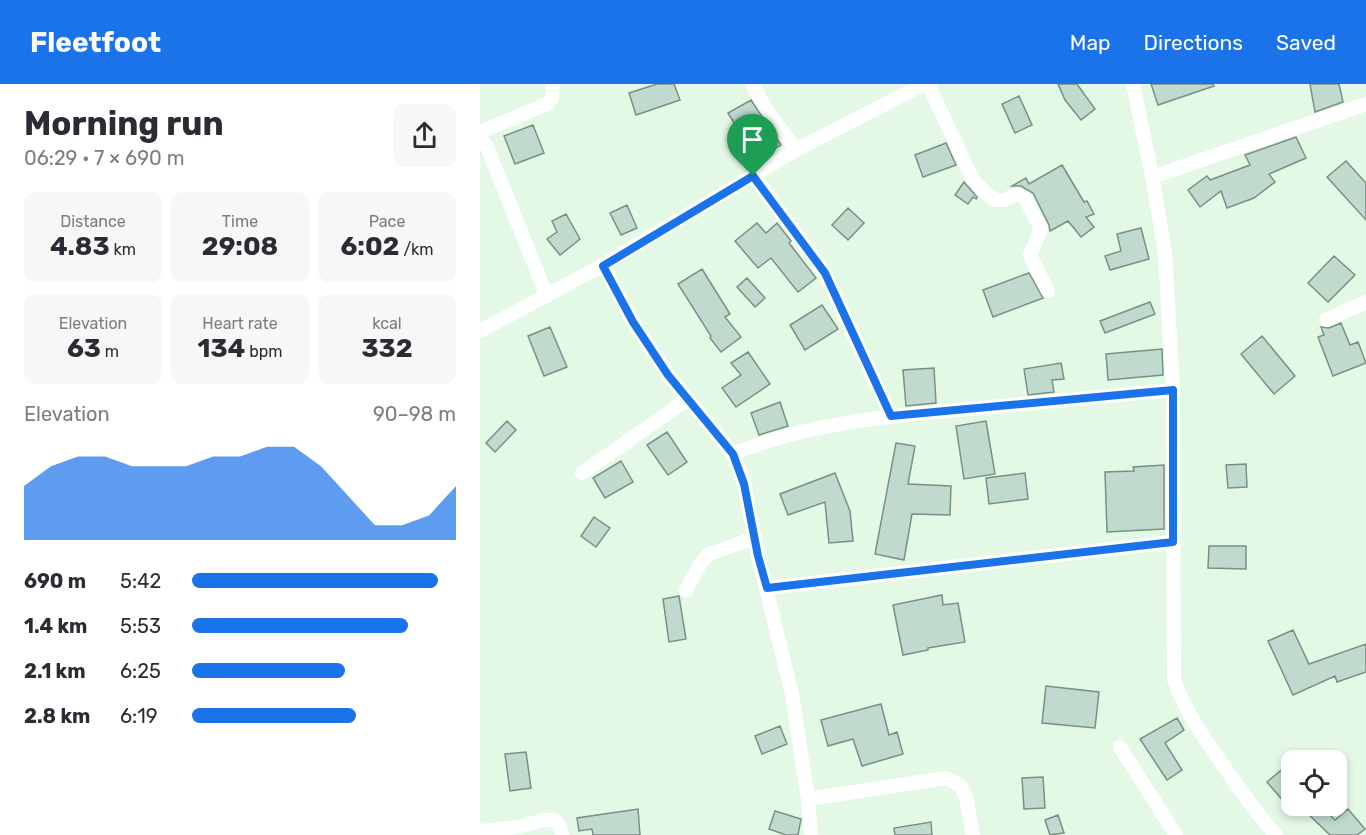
<!DOCTYPE html>
<meta charset="utf-8">
<style>
:root{--surface:#fff;--page:#f7f7f7;--text:#2b2b33;--muted:#7c7c81;--accent:#1a73e8}
body{margin:0;font-family:Rubik,sans-serif;background:var(--page);color:var(--text);height:100vh;display:flex;flex-direction:column;font-size:22px;white-space:nowrap}
*{box-sizing:border-box;margin:0}
p{font-size:20px;color:var(--muted)}
.icon{flex:none;width:33px;height:33px;fill:none;stroke:currentColor;stroke-width:2;stroke-linecap:round;stroke-linejoin:round}
.map{position:relative;flex:1;overflow:hidden}
.details{display:flex;flex-direction:column;background:var(--surface);width:480px}
.details>*{flex:none}
.tools{position:absolute;left:801px;top:666px;display:grid;gap:12px}
.tools a{display:grid;place-items:center;width:66px;height:66px;border-radius:12px;background:var(--surface);box-shadow:0 3px 9px #0003;font-size:30px}
.pin{position:absolute;display:grid;place-items:center;width:51px;height:51px;color:#fff;margin:-62px -26px;border-radius:50% 50% 50% 0;rotate:-45deg;box-shadow:0 0 6px #0007}
.pin .icon{rotate:45deg}
.round{display:grid;place-items:center;flex:none;width:63px;height:63px;border-radius:12px;background:var(--page)}
.summary{display:flex;align-items:center;justify-content:space-between;height:102px;padding:0 24px}
h1{font-size:33px;font-weight:700;line-height:45px}
.metrics{display:grid;grid-template-columns:repeat(3,1fr);gap:9px;height:102px;padding:6px 24px}
.metrics div{display:grid;align-content:center;border-radius:12px;background:var(--page);text-align:center}
.metrics b{font-size:26px;font-weight:700}
.metrics small{font-size:16px;font-weight:400}
.metrics p{font-size:16px}
.chart{height:168px;padding:12px 24px}
.chart p{display:flex;justify-content:space-between}
.chart svg{width:100%;height:108px;margin-top:6px;fill:var(--accent);opacity:.7}
ul{padding:0 24px;list-style:none;font-size:20px}
li{display:grid;grid-template-columns:96px 72px 1fr;align-items:center;height:45px}
li i{height:15px;border-radius:8px;background:var(--accent)}
header{display:flex;align-items:center;gap:36px;box-sizing:border-box;height:84px;padding:0 30px;background:var(--accent);color:#fff}
header strong{font-size:28px}
nav{display:flex;gap:33px;margin-inline-start:auto;font-size:21px}
main{display:flex;flex:1;min-height:0}
.map>svg:first-child{display:block}
.building{fill:#c0dace;stroke:#789085;stroke-width:1.5}
.lines{fill:none;stroke-linecap:round;stroke-linejoin:round}
.street{stroke:#fff;stroke-width:14}
.route-casing{stroke:#fff;stroke-width:12}
.route{stroke:#1a73e8;stroke-width:8}
</style>
<header>
<strong>Fleetfoot</strong>
<nav><a>Map</a><a>Directions</a><a>Saved</a></nav>
</header>
<main>
<section class="details">
<div class="summary"><div><h1>Morning run</h1><p>06:29 · 7 × 690 m</p></div><a class="round"><svg class="icon" aria-label="share" viewBox="0 0 24 24"><path d="M12 15V3M7 8l5-5 5 5M5 13v7h14v-7"/></svg></a></div>
<div class="metrics">
<div><p>Distance</p><b>4.83<small> km</small></b></div>
<div><p>Time</p><b>29:08</b></div>
<div><p>Pace</p><b>6:02<small> /km</small></b></div>
</div>
<div class="metrics">
<div><p>Elevation</p><b>63<small> m</small></b></div>
<div><p>Heart rate</p><b>134<small> bpm</small></b></div>
<div><p>kcal</p><b>332</b></div>
</div>
<div class="chart"><p><span>Elevation</span>90–98 m</p>
<svg viewBox="0 0 160 44" preserveAspectRatio="none"><path d="M0 44V22L10 14L20 10L30 10L40 14L50 14L60 14L70 10L80 10L90 6L100 6L110 14L120 26L130 38L140 38L150 34L160 22V44z"/></svg>
</div>
<ul>
<li><b>690 m</b>5:42<i style="width:93%"></i></li>
<li><b>1.4 km</b>5:53<i style="width:82%"></i></li>
<li><b>2.1 km</b>6:25<i style="width:58%"></i></li>
<li><b>2.8 km</b>6:19<i style="width:62%"></i></li>
</ul>
</section>
<div class="map">
<svg width="886" height="751" viewBox="0 0 886 751">
<rect width="100%" height="100%" fill="#e4f8e6"/>
<!-- building -->
<path class="building" d="M177,0H194L200,16L156,31L149,9Z
M578,0H597L615,25L601,36L585,16Z
M671,0H733L734,2L678,21Z
M830,0H859L863,18L835,28Z
M539,12L552,41L535,49L522,20Z
M271,16L301,61L276,75L248,29Z
M53,41L64,69L35,80L24,52Z
M816,53L826,74L789,90L795,98L774,114L747,124L741,107L720,123L708,106L727,92L730,96L770,81L765,71Z
M466,59L476,81L443,93L435,71Z
M866,77L886,99V136L847,93Z
M582,81L604,118L607,117L614,130L606,133L614,143L601,153L588,137L570,147L569,141L553,109L541,102H532L546,94L549,100Z
M484,98L497,113L496,115L493,113L488,120L475,111Z
M147,121L157,144L141,151L130,129Z
M368,124L384,139L368,156L352,141Z
M86,130L100,155L80,171L67,155L77,148L72,137Z
M277,139L286,149L297,139L311,157L309,159L336,194L318,208L291,174L278,184L255,157Z
M661,144L669,175L630,186L625,172L641,167L637,150Z
M854,172L875,191L848,218L828,199Z
M222,185L250,230L245,233L261,253L241,268L230,254L231,252L198,200Z
M549,189L563,214L513,233L503,206Z
M267,194L285,214L275,223L257,203Z
M670,218L675,230L625,249L620,237Z
M342,221L358,245L325,266L310,241Z
M861,239L870,261L878,258L886,279L853,292L838,253L844,251L841,243L849,244Z
M70,243L87,283L64,292L48,252Z
M782,252L815,292L794,310L761,270Z
M682,265L683,291L628,296L626,270Z
M268,268L290,300L256,323L242,304L261,291L251,279Z
M581,279L584,295L572,296L574,308L548,311L544,285Z
M454,284L456,319L426,322L423,286Z
M300,318L308,342L279,351L271,329Z
M27,337L36,346L15,368L6,359Z
M506,337L515,390L484,395L476,342Z
M187,348L207,378L188,391L167,361Z
M416,359L435,362L428,400L471,402L470,431L432,430L424,476L395,470Z
M141,377L153,398L125,414L113,394Z
M766,380L767,403L748,404L746,381Z
M684,381V445L627,448L625,388L654,387L653,383Z
M355,389L370,427L373,457L349,459L345,418L308,431L300,410Z
M545,389L548,415L509,420L506,394Z
M114,433L130,444L116,463L101,452Z
M729,462H766V485L728,484Z
M462,511L463,521L478,519L485,558L448,564V566L423,571L413,521Z
M199,512L206,555L189,558L183,515Z
M813,546L829,580L886,560V588L857,598L855,592L813,611L788,557Z
M566,602L619,608L615,644L562,639Z
M401,620L409,651L417,648L423,670L382,682L373,655L348,662L341,636Z
M697,634L704,646L685,659L702,686L687,696L660,655Z
M300,642L307,660L282,670L275,652Z
M46,668L51,704L30,707L25,670Z
M812,677V727L787,698Z
M563,693L565,724L544,725L542,694Z
M820,722H841L855,736L868,725L885,745L877,751H850Z
M158,725L160,751H113L112,745L99,747L97,734Z
M295,727L321,735L318,751H306L289,745Z
M578,731L584,749L570,751L565,736Z
M451,738L452,751H415L414,744Z"/>
<g class="lines">
<!-- street -->
<path class="street" d="M272,0L285,23L316,66
M448,0L493,96L509,112L516,116H524L537,110L545,114L561,145L550,171L568,207
M653,0L674,102L685,170L693,306L694,596C706,630 727,658 748,688C763,710 778,731 796,751
M0,48L67,20L72,14L73,0
M0,52L7,63L67,212
M273,91L345,189L411,332
M672,93L886,20
M123,181L153,238L188,291L253,370L264,400L278,472L312,610L328,715L331,751
M846,236L886,218
M0,247L123,181L316,66L444,0
M253,370C325,339 411,332 489,325C557,319 625,312 693,306
M102,389L208,315
M287,504L693,458
M206,506L220,480L229,470L275,454
M640,663L696,751
M328,715L466,694L480,701L486,713L493,751
M0,747L38,743L64,736H75L80,742L82,751"/>
</g>
<g class="lines">
<defs>
<path id="route" d="M273,92L345,189L411,332L693,306V458L287,504L278,472L264,400L253,370L188,291L153,238L123,182Z"/>
</defs>
<!-- route casing -->
<use href="#route" class="route-casing"/>
<!-- route -->
<use href="#route" class="route"/>
</g>
</svg>
<div class="tools">
<a><svg class="icon" aria-label="locate" viewBox="0 0 24 24"><circle cx="12" cy="12" r="6"/><path d="M12 2v4M12 18v4M2 12h4M18 12h4"/></svg></a>
</div>
<div class="pin" style="left:273px;top:92px;background:#1e9e55"><svg class="icon" aria-label="arrive" viewBox="0 0 24 24"><path d="M6 21V4h12l-3 4 3 4H6"/></svg></div>
</div>
</main>
